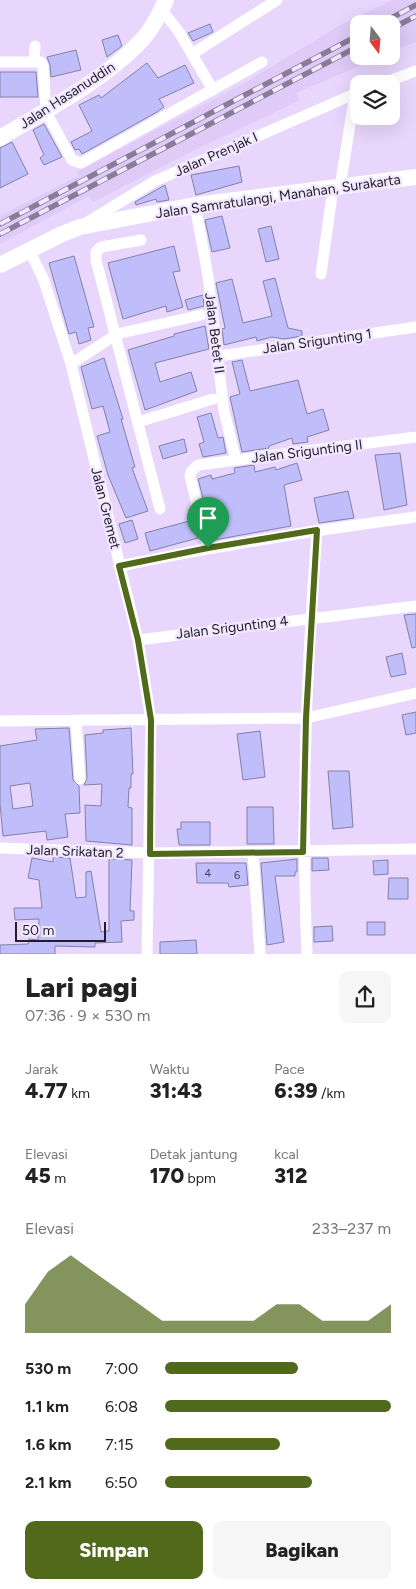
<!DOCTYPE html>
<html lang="id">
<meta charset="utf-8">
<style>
:root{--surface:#fff;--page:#f6f6f6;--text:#222;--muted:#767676;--accent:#50691a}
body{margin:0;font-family:Figtree,sans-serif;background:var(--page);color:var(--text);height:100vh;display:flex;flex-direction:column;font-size:19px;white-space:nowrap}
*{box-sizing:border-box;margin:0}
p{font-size:16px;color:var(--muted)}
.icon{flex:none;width:28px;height:28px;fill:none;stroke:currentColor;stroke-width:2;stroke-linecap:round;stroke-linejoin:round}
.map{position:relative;height:954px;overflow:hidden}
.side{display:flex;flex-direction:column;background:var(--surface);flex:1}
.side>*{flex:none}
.needle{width:32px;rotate:164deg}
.tools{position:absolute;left:350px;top:15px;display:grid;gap:10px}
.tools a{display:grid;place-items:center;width:50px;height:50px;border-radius:10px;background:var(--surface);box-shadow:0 5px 20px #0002;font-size:25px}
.scale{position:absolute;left:15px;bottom:12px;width:91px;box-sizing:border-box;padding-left:5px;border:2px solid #231d2b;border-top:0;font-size:14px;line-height:18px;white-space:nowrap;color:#231d2b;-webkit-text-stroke:4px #f1e7fe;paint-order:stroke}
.pin{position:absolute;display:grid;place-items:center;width:42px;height:42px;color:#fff;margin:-51px -21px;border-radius:50% 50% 50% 0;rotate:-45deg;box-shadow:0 0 5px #0007}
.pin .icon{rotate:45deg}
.round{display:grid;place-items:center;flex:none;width:52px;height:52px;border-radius:10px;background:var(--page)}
.headline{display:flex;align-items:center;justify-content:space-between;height:85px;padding:0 25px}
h1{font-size:28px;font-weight:800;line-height:38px}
.metrics{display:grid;grid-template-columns:repeat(3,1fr);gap:8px;height:85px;padding:5px 25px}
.metrics div{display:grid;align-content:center}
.metrics b{font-size:21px;font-weight:800}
.metrics small{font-size:14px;font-weight:400}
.metrics p{font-size:14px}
.chart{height:140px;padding:10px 25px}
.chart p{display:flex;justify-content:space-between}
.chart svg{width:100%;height:90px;margin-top:5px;fill:var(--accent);opacity:.7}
.primary-button{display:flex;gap:10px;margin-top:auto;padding:10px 25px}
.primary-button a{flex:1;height:58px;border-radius:10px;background:var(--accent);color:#fff;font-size:20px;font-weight:800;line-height:58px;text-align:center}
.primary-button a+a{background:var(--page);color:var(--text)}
ul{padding:0 25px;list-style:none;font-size:16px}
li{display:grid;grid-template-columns:80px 60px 1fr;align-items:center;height:38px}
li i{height:12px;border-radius:6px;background:var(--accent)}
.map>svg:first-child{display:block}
.built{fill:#dfcaf8}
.building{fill:#bfbefa;stroke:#8281a6;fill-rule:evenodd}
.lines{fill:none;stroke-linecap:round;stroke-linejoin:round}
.street{stroke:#fff;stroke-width:11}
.secondary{stroke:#fff;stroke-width:16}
.rail-casing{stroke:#887c97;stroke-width:5.5}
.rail{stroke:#f1e7fe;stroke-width:4;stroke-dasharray:11;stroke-linecap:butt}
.route-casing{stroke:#fff;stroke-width:10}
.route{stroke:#50691a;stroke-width:6}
.labels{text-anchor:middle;stroke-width:4.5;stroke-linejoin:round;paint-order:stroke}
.number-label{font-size:11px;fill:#4a455f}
.street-label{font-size:14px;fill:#231d2b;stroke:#f1e7fe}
</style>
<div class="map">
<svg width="416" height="954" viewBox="0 0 416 954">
<rect width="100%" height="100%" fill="#e8d6fd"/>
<!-- built -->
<path class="built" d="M392,0H416V42L391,52V24H359V56H382L296,93L300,100L191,152L93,202L89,196L0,244V216L78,176L77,172L243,84L339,26Z"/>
<!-- building -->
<path class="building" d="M210,24L213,32L193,41L188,33Z
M118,35L122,46L107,57L102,40Z
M76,50L81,70L51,77L50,65L47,57Z
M147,63L158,78L185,65L194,83L159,99L164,107L157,112L82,154L79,149L75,150L71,142L92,131L79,105L99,95L101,98Z
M0,72H36L38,97H0Z
M44,124L62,157L44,165L40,158L44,155L33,130Z
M12,142L28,174L0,188V148Z
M239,166L242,182L196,195L191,175Z
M165,185L169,200L157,202L156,199L136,205L135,202Z
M222,216L230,248L212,252L205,220Z
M271,226L279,259L266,262L258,229Z
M174,246L180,271L173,272L183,307L167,312L166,306L123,319L108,263Z
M74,256L94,327L88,328L91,340L79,344L76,332L69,334L49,263Z
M275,278L288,328L302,331V336L284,339L272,337L257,341L256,337L224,345L222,329L225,328L216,283L232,279L243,323L272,316L263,281Z
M203,295L204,306L188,310L185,300Z
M205,326L209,349L155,363L160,382L191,372L197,391L145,410L128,350L174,336V334Z
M104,358L123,419H121L135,467L132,468L148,511L126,518L108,475L97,436L110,432L103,406L92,409L81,367Z
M242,360L250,391L298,380L307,414L323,409L329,430L307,437L308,442L293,444L292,438L269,446V448L242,452L230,397L240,394L232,362Z
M211,413L218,438L223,437L226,453L203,457L199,444L204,442L197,417Z
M184,439L187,452L163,459L159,446Z
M400,453L407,505L384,510L375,455Z
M297,463L302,480L284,485L291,526L214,540L198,479L211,475L212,479L235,473L234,468L254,465L255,472L275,467L276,470Z
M348,491L354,518L319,523L314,498Z
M132,520L138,539L125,543L119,524Z
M193,520L198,538L150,551L145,533Z
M416,614V647L412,648L404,615Z
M402,653L406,674L391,677L386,657Z
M416,712V733L406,735L402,715Z
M69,728L73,780L79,786L80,813L65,814L68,837L47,840L46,831L3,836L0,804V746L37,740L35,729ZM30,783L33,806L13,809L10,786Z
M131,728L133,774H131V788H129L128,807L132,808V845L86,841L85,805L101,806L102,784L84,785L87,778L85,735L103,733V730Z
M260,731L265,777L243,780L237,734Z
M328,771H349L353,827L333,829Z
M247,807H273L274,844H247Z
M181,822H210V845H179L177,829H181Z
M53,857L70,858L76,898L86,897V872L91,871L101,932L109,931V859L132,860L130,911H134V920L121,921L122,942L95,943V947L55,946V954H0V945L28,944L29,939L38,940L39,919L15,920L14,908H42L39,880L28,878L32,858L53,862Z
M312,858H328L329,870L312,871Z
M297,859V872H295V876H275L284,942L267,945L261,863Z
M388,860V874L374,875L373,861Z
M196,863H246L248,885L229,887L228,883H197Z
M389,878H408V899H388Z
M367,922H385V935H367Z
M332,926L333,941L314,942V927Z
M196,940L197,954H160V942Z"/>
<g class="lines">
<!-- street -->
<path class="street" d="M162,10L179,32L213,90
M192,54L277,0
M0,62H34L35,46
M34,62H41L43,66L46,109
M381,84L416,71
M45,110L72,160L81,163L262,62
M340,187L355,93
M195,205L208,276L224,411L236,460
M86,223L155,181L359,92
M141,240L101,247L96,252V260L160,509
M29,250L43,278L71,364L138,640L151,720L147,954
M321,274L333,188
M219,356L416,327
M71,364L117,334L201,315
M138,422L213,399
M208,548L190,476L191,472L198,465L416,437
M119,566C218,546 316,530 416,517
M138,640L416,606
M76,720L80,779
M0,721L306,718L416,693
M0,848L150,853L416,849
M253,853L260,954
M307,954C301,812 306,671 317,530"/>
<!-- secondary -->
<path class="secondary" d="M0,138C44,111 101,82 137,45C150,33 159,16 166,0
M0,265L62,234L80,227L195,205L416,177"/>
<defs>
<path id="rail" d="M380,24L416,5
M391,29L416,16
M0,224L359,35
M0,234L359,46"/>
</defs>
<!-- rail casing -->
<use href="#rail" class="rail-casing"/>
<!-- rail -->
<use href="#rail" class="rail"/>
</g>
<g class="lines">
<defs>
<path id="route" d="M317,530L306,718L303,852L150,854L151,720L138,640L119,566L208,548Z"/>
</defs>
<!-- route casing -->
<use href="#route" class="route-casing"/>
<!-- route -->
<use href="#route" class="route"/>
</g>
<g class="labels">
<!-- number labels -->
<g class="number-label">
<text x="208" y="877">4</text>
<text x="237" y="879">6</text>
</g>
<!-- street labels -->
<g class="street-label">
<text transform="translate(67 95) rotate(-33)" y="5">Jalan Hasanuddin</text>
<text transform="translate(216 154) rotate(-24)" y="5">Jalan Prenjak I</text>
<text transform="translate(278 196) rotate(-8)" y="5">Jalan Samratulangi, Manahan, Surakarta</text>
<text transform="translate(215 333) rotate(83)" y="5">Jalan Betet II</text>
<text transform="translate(317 341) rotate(-8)" y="5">Jalan Srigunting 1</text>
<text transform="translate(307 451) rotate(-7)" y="5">Jalan Srigunting II</text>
<text transform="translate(106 508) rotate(76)" y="5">Jalan Gremet</text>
<text transform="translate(232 627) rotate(-7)" y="5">Jalan Srigunting 4</text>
<text transform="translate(75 851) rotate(2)" y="5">Jalan Srikatan 2</text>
</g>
</g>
</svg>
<div class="tools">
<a><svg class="needle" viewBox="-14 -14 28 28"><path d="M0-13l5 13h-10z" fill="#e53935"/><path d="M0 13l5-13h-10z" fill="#767676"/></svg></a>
<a><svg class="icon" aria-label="layers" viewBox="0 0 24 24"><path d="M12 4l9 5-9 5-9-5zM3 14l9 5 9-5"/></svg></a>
</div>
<div class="scale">50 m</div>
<div class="pin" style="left:208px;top:548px;background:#1e9e55"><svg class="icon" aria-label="arrive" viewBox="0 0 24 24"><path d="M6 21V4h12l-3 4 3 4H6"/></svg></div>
</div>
<section class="side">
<div class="headline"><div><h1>Lari pagi</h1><p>07:36 · 9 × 530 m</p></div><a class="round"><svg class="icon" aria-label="share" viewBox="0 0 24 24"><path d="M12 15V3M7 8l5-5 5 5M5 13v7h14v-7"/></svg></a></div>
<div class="metrics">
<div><p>Jarak</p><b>4.77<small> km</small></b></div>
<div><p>Waktu</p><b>31:43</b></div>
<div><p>Pace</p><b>6:39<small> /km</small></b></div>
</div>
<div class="metrics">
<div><p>Elevasi</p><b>45<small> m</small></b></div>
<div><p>Detak jantung</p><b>170<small> bpm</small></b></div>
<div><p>kcal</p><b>312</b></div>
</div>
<div class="chart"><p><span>Elevasi</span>233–237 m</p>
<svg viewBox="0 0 160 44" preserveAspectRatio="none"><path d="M0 44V30L10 14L20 6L30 14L40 22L50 30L60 38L70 38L80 38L90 38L100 38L110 30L120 30L130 38L140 38L150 38L160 30V44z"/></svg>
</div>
<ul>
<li><b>530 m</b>7:00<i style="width:59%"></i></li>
<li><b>1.1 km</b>6:08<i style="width:100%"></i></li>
<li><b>1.6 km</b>7:15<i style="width:51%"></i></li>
<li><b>2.1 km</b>6:50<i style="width:65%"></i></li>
</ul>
<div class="primary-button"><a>Simpan</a><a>Bagikan</a></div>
</section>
